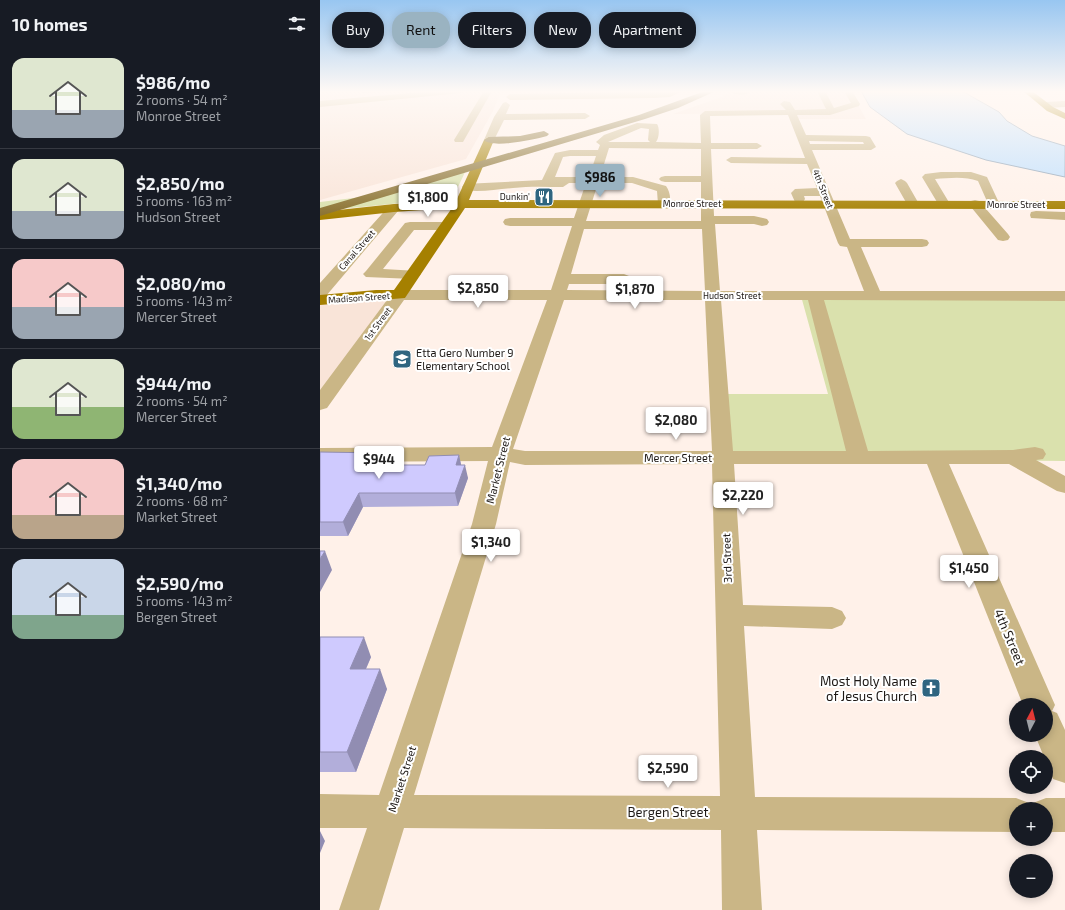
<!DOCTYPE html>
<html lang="en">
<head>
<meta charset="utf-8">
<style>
	:root { --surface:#171b24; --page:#20242c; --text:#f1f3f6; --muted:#9ea1a6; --line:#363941; --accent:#9ab3c1 }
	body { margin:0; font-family:"Exo 2",sans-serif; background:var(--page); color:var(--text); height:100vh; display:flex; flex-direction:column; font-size:15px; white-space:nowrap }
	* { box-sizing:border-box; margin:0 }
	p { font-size:13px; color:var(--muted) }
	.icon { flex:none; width:22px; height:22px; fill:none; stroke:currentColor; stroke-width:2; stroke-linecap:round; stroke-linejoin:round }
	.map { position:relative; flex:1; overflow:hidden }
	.panel { display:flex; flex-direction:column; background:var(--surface); width:320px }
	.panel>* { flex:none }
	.banner { position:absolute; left:12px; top:12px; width:380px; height:36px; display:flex; gap:8px }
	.needle { width:26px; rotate:7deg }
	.controls { position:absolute; left:689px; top:698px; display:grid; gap:8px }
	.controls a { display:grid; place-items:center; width:44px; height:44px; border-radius:50%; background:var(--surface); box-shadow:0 2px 10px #0003; font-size:20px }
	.price { position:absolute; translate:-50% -34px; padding:0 9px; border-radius:4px; background:#fff; color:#222; font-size:13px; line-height:26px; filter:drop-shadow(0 1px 2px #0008) }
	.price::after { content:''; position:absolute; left:50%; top:24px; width:12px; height:9px; margin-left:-6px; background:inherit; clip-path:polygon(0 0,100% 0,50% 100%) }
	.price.selected { background:var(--accent); color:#111 }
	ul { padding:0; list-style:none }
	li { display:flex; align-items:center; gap:12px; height:100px; padding:0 12px }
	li+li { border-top:1px solid var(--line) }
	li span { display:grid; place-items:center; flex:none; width:112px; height:80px; border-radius:12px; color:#555 }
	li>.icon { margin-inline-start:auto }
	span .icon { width:48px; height:48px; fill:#fffc; stroke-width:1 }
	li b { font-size:17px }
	h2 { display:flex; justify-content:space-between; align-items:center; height:48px; padding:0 12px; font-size:17px }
	.tag { padding:0 14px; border-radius:16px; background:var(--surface); box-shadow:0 2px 10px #0003; font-size:14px; line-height:36px }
	.tag.selected { background:var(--accent); color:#111 }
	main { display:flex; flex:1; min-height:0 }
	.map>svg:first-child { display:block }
</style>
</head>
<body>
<main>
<section class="panel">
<h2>10 homes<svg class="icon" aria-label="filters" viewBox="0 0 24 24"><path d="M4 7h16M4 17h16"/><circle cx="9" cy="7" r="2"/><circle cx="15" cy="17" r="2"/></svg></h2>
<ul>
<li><span style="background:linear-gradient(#dfe7d0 65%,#9aa5b1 0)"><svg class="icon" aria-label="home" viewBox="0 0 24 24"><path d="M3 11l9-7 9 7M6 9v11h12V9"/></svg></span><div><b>$986/mo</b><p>2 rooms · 54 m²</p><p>Monroe Street</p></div></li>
<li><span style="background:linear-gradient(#dfe7d0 65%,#9aa5b1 0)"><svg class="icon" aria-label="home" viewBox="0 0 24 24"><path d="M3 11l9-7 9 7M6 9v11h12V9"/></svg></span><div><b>$2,850/mo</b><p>5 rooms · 163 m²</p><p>Hudson Street</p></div></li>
<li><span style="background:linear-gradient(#f6c9c9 60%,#9aa5b1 0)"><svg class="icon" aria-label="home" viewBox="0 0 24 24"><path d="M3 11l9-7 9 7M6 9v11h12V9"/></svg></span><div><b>$2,080/mo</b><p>5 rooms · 143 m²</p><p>Mercer Street</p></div></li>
<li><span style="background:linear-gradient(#dfe7d0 60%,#8fb573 0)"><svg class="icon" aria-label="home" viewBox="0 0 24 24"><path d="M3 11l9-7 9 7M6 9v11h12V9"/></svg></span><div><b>$944/mo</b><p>2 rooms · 54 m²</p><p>Mercer Street</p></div></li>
<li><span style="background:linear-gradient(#f6c9c9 70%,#b9a48a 0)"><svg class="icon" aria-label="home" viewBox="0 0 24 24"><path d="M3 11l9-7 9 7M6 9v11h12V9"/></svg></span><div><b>$1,340/mo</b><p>2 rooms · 68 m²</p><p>Market Street</p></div></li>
<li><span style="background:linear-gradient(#c9d6e8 70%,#7fa58c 0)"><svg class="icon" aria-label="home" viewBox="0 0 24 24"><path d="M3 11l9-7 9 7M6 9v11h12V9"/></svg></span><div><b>$2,590/mo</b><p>5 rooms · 143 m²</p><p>Bergen Street</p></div></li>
</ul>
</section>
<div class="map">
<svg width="745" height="910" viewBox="0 0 745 910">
	<rect width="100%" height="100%" fill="#fff1e9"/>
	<path fill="#f9e4d8" d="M0,91H181L173,111L146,159L0,200Z
		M412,91H530L546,119H475L473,113L353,114L399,98Z
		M81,294L0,411V306L4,300Z"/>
	<path fill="#dae1ad" d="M145,172C135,194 136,195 112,200L0,211V202L67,194Z
		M481,296L745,297V461L406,458L403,394H508Z"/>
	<path fill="#c0e0fe" stroke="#8fa4b8" d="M541,91H642L679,112L687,121L712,136L745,146V177L666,160L587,134L550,107Z"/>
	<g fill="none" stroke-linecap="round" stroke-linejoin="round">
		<path fill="#cab686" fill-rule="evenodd" d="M114,91H145L141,93L0,107V101Z
			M164,91H172L143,142H135L134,140Z
			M362,91L350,97L333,98L190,100L186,97L190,94Z
			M409,91H429L430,92C425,96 413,95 409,91Z
			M497,91H505L514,108L531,103L524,91H532L540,104L539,106L510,115H477L486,135L546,136L550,137L556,147L551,150H492L530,239H602L607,240L609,243L607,246L602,247H541L560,291H745V301L504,300L548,451L693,450L715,447L723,449L726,454L723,459L716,460L745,476V493L737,491L689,464H629L735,705L732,711L737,713L745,730V783L733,779L726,763V757H724L715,735H726V705H703L607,464H414L423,605L512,607L522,611L526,618L522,625L512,629L424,626L435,797L696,798L709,803L711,809L713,803L726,798H745V832H726V809H696V832L437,830L442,910H402L401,830L84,828L59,910H19L47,828H0V794L59,795L152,524L168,461L0,462V448L172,447L227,300H84L7,408L0,410V390L73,292L79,290H231L252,226H190L185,225L183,222L185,219L190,218H254L266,183H249L243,187C227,187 210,186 193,188C177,189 160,193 144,190L142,187L144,184L222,180L235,153L250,150H278L280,145L276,142L284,135L317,123L337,124C340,128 339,139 336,142L381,143L380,115L385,111L466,110L460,104L464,101L470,102L475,110L506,109ZM468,115L485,158L411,157L406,160L411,163L487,164L497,188L475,189L471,193L475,202H483L485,199L484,196H500L518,243L520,246L527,247L544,291H400L395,224H434L442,226L447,225L449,222L447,219L434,216H394L391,149H437L442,146L437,143H391L390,116ZM321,128L329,129L328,140L330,142H288ZM489,141L543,142L544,144H490ZM289,148L381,149V176H345L341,177L339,179L341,181L345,182H381V221H266L278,183H312L337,191L338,204L340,207H348C352,202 350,191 346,186L313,177H280ZM250,156H276L269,177H235L243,157ZM264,229H382L385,291L247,290L249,284H304L309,282L312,279L309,276L304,274H251ZM244,300H385L392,451H205L193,449ZM401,300H488L526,451H413ZM190,462L205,465L392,464L400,796L94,795L176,524Z
			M745,101V107L725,108L721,105L725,102Z
			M186,102L190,105L186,114L265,113L270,116L265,119L184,120L173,142H165L164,140L174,117L183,103Z
			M621,172H651L667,177L680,205L678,208H670L658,181C645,176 629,178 615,179L630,204L628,207H620L602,177L605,174Z
			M581,179L585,181L587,183L599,204L597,207H589L587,204L575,183L577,181Z
			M655,200L659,201L688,234L690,237L688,240L683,241L678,240L651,207L649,204L651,201Z
			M74,204L78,205L80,208L78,211L6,296L0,298V283L70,205Z
			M716,211L745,212V220L711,218L710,215L711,212Z
			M90,222H125L130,223L132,226L130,229L125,230H94L63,269L98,271L101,274L98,277L93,279L46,277L43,274L46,271L85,223Z"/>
		<path fill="#a58000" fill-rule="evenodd" d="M703,91H712L733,107L745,113V119L727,111Z
			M169,137L174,140L149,200L745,201V209L145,208L85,298L0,305V295L56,290H74L132,208L74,212L0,220V212L74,204L136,201L164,140Z"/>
		<path fill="#89702e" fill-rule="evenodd" d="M385,91H396L358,108L325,119L0,216V208L319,115Z
			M224,131L229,134L227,136C216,139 172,149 164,140L169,137L200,136Z"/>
	</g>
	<path fill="#b2aeda" d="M0,452L64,465H105L139,455L141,465L148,478L138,506L43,507L28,536H0Z
		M0,637L51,657L46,669L67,689L36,772H0Z"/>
	<path fill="#918db2" d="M43,91H65L43,93Z
		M60,453L64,466L54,464Z
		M139,455L142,469L136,465Z
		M145,465L148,478L138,506L135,493Z
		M39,493L43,507L28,536L23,522Z
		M5,551L12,570L0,592V559Z
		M44,637L51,657L37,689L30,669Z
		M60,669L67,689L36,772L27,752Z
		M0,831L5,841L0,853Z"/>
	<path fill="#cfcafe" stroke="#918db2" d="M0,452L60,453L54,464L84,465H105L109,456L139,455L136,465H145L135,493H39L23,522H0Z
		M0,551H5L0,559Z
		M0,637H44L30,669H60L27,752H0Z"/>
	<linearGradient id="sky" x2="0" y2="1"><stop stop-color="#98c6f1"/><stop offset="0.42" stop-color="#fff9f5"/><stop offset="1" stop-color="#fff9f5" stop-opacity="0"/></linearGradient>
	<rect width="745" height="218" fill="url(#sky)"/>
	<defs>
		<g id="restaurant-square" transform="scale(1)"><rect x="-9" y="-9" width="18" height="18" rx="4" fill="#2f6580" stroke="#fff"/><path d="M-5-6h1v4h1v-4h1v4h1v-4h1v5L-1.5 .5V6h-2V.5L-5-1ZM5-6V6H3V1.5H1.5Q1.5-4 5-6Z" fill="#fff"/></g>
		<g id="school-square" transform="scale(1)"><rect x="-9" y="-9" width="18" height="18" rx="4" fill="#2f6580" stroke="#fff"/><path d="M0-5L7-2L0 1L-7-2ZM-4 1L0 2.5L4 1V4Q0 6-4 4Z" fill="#fff"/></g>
		<g id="church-square" transform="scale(1)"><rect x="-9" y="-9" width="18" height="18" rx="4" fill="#2f6580" stroke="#fff"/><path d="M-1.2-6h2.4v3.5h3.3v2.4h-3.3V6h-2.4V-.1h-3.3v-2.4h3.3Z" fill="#fff"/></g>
	</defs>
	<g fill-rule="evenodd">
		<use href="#restaurant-square" x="224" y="197"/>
		<use href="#school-square" x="82" y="359"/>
		<use href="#church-square" x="611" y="688"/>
	</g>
	<g text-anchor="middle" stroke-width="4" stroke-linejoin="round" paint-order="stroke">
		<g font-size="9" fill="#1d1815" stroke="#fff">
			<text transform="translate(503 189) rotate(68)" y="3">4th Street</text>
			<text x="372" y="207">Monroe Street</text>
			<text x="696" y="208">Monroe Street</text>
			<text transform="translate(37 250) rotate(-49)" y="3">Canal Street</text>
			<text x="412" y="299">Hudson Street</text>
			<text transform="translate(39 298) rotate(-4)" y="3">Madison Street</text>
			<text transform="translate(58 324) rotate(-54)" y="3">1st Street</text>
		</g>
		<g font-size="9" fill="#1d1815" stroke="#fff" text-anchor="end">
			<text x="210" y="200">Dunkin'</text>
		</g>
		<g font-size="11" fill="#1d1815" stroke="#fff" text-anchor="start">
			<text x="96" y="357">Etta Gero Number 9<tspan x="96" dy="13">Elementary School</tspan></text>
		</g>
		<g font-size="11" fill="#1d1815" stroke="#fff">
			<text x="358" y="462">Mercer Street</text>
			<text transform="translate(178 470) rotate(-76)" y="4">Market Street</text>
			<text transform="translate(407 558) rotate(-92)" y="4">3rd Street</text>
			<text transform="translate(82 779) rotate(-72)" y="4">Market Street</text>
		</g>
		<g font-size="13" fill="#1d1815" stroke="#fff">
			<text transform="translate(690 637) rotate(67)" y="5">4th Street</text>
			<text x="348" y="817">Bergen Street</text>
		</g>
		<g font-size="13" fill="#1d1815" stroke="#fff" text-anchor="end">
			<text x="597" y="686">Most Holy Name<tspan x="597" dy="15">of Jesus Church</tspan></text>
		</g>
	</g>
</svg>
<div class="controls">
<a><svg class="needle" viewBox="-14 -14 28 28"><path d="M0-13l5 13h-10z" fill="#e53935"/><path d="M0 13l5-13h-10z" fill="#9ea1a6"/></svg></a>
<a><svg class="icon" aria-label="locate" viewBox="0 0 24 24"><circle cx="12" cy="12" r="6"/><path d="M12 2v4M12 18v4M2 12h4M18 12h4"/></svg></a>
<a>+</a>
<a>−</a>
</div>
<b class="price selected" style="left:280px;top:198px">$986</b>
<b class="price" style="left:108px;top:218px">$1,800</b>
<b class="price" style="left:158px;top:309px">$2,850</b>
<b class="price" style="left:315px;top:310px">$1,870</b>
<b class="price" style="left:356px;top:441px">$2,080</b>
<b class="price" style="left:59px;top:480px">$944</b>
<b class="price" style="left:423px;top:516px">$2,220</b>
<b class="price" style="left:171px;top:563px">$1,340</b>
<b class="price" style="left:649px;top:589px">$1,450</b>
<b class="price" style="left:348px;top:789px">$2,590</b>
<div class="banner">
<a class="tag">Buy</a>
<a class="tag selected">Rent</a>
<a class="tag">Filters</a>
<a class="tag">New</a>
<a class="tag">Apartment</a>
</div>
</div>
</main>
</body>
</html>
